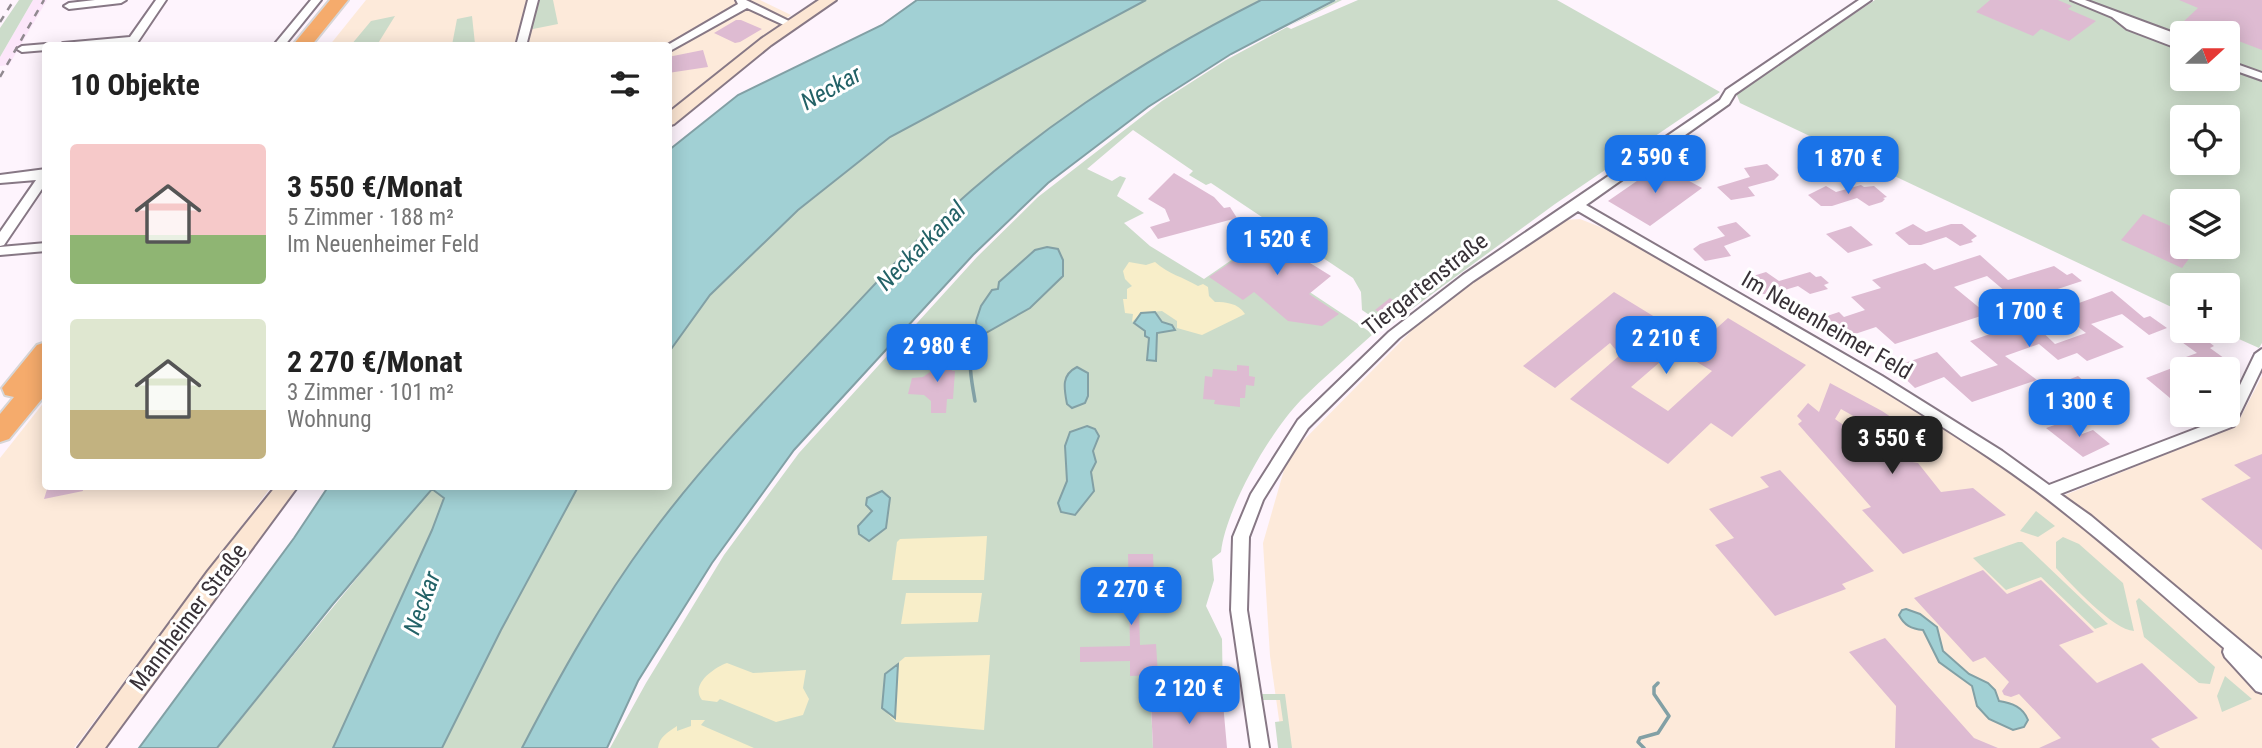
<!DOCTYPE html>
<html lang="de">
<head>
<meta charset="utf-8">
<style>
	:root { --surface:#fff; --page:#f6f6f6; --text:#222; --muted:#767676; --accent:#1a73e8 }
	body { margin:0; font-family:"Roboto Condensed",sans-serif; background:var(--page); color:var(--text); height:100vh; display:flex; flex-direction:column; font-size:26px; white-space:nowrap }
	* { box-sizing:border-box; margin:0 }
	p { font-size:23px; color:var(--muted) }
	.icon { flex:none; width:38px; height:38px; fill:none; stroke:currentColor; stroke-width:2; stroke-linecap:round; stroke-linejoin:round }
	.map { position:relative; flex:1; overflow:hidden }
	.details { position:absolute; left:42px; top:42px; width:630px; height:448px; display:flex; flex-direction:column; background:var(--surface); border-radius:7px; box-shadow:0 4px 18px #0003 }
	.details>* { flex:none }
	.needle { width:46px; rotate:69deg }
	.controls { position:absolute; left:2170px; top:21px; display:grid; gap:14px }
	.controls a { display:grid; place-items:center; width:70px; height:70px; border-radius:7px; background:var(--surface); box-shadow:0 4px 18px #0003; font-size:35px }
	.price { position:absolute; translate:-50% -60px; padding:0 16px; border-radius:14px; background:var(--accent); color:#fff; font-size:23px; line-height:46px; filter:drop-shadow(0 2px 4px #0008) }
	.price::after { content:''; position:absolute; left:50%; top:42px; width:21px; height:16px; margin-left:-10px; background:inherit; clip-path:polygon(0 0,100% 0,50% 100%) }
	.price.on { background:#222; color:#fff }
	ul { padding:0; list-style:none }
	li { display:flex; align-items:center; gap:21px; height:175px; padding:0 28px }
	li span { display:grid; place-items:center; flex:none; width:196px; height:140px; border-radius:7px; color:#555 }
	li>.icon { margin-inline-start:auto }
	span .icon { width:84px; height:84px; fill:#fffc; stroke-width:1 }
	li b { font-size:30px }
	h2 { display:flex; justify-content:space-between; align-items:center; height:84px; padding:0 28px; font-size:30px }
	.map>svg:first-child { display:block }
</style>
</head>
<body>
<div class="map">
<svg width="2262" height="748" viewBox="0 0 2262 748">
	<rect width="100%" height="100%" fill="#fef4fd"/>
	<path fill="#fce6fa" d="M33,0H47L9,65L0,66V57Z"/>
	<path fill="#fdeada" d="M366,0H760L791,15L669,112L668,46H329Z
		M1580,219L1623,236L1911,406L1991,459L2055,505L2065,495L2236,426L2262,376V748H1283L1270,656L1263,543L1288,456L1427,315L1553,226L1563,220Z
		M45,401L46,486L271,487L74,748H0V458Z"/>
	<path fill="#ccdcca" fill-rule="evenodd" d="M19,0H33L0,57V28Z
		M536,0H553L558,24L528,30Z
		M1033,0H1261C1137,63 1027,135 927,231C892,264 860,301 826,336C765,400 702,465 649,537C600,603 560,675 522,748H217L432,487L668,486L669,249Z
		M1337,0H1342L1287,27L1291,29L1358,0H1557L1720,92L1555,204L1387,327L1362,310L1361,292L1353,278L1211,183L1206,185L1189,175L1193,171L1133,130L1087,169L1112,181L1120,176L1126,178L1117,196L1144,213L1124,223L1150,246L1204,279L1246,250L1373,334C1349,356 1324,377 1301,400C1270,432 1226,508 1221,552L1212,559L1214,580L1206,606L1222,639L1223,703L1151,705L1153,748H610L646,683L724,555L799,453L977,257L1038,197L1162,101L1226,60Z
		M1875,0H2262V343L2259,348L2221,331H2228V285H2182V312L1740,103L1736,93ZM2182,33H2228V79H2182ZM2182,117H2228V163H2182ZM2182,201H2228V247H2182Z
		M395,16L377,45H351L371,21Z
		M472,16L475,44L452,45L457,19Z
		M2036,511L2055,526L2038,537L2020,531Z
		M2063,537L2079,544L2123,583L2134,631C2113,630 2071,584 2056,568V542Z
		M2018,542H2022L2108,624L2095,629L2041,577L2006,590L1973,558Z
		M2139,598L2215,667L2210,684L2199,683L2144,637L2136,601Z
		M2225,676L2252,699L2222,712L2217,696Z
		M1262,694H1285L1292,748H1278L1275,722L1283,721L1280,700H1263Z"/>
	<path fill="#f8eec9" d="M1129,262L1146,265L1155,262C1168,274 1183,277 1198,286L1203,284L1208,287L1209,296L1215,302C1226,302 1238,303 1245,314L1202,335L1177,328V321L1162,311L1141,313L1132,322L1133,314L1125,313L1123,299H1127V289L1132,286L1125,279L1123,271Z
		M987,536L984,580H892L897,542L900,539Z
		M906,593H982L978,622L901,624Z
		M990,655L984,730L896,722L882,708L885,674L905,657Z
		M727,663L753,673L806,670L803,688L809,699L803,715L776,722L720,699L717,702L702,700C690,685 713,668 727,663Z
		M691,720H705L701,725L754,748H658C659,737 668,732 677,726V731L691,726Z"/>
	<path fill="#a1d0d4" stroke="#82a0a5" stroke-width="2" d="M917,0H1146L890,137L798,210L710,295L669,352V150L738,95L882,25Z
		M1261,0H1335L1231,54L1148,107L1048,183L973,255L794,450L712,563L638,681L607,748H522C560,675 600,603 649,537C702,465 765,400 826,336C860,301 892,264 927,231C1027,135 1138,62 1261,0Z
		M1047,247L1058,249L1063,260V276L1030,308L984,334L977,329L976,321L981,306L992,290L998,289L999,282L1035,250Z
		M1155,312L1162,322L1172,325L1175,330L1157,333L1156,361L1147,360L1149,338L1145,336V331L1134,323L1141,313Z
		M1077,367L1088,373V396L1085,403L1072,408L1067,404C1064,388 1061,375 1077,367Z
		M1087,426L1095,429L1099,436L1093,451L1096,462L1091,472L1094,491L1075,515L1061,512L1058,503L1067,481L1065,446L1070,432Z
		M328,487H578L501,630L442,748H333L432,530L444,498L432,489L333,604L217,748H139L294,538Z
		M882,491L890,498L886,528L869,541L859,534L858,526L872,511L866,505L867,498Z
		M1906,609L1920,614L1937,627L1943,651L1969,674L1988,683L1995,690L1999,701C2012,703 2023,707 2028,720L2024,727L2013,730L1989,719L1977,706L1972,686L1939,662L1923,630C1911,629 1904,625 1899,615L1902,610Z
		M898,664L895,718L882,708L885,674Z"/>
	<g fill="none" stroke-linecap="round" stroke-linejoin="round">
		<path stroke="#82a0a5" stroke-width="3.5" d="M975,401C970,370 966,362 980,333
			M1644,748L1638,742L1640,738L1658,733L1669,716L1654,694V687L1658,683"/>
	</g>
	<path fill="#debbd2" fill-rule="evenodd" d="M1990,0H2058L2072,6L2068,9L2096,21L2069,41L2041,29L2033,36L1976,12Z
		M2179,0H2262V50L2228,37V33L2182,23L2198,8Z
		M736,20H741L762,29L740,42L735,43L714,33Z
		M703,50L708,67L668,73V57Z
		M1767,164L1779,175L1774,180L1748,187L1755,196L1731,200L1717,187L1750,177L1744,168Z
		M1660,165L1702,188L1650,226L1608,201Z
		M1174,173L1214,197L1224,208L1230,207L1237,218L1158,239L1150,227L1170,221L1165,209L1148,199Z
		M1861,185L1864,187L1874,186L1887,197L1883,198L1885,199L1882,202L1869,206L1857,198L1832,206H1821L1808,195L1826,186L1836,192Z
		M2143,214L2182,231V247H2198L2182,268L2121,240Z
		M1256,221L1316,259L1310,263L1331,276L1309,294L1339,314L1322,326L1288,321L1254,292L1243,300L1209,277L1255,246L1238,235Z
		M1736,222L1751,236L1724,246L1731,256L1705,261L1693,249L1700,244L1725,236L1717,227Z
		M1913,224L1926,232L1951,224H1962L1977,236L1971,240L1973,242L1960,246L1946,237L1921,245H1909L1895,233Z
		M1851,226L1873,245L1848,253L1826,234Z
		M1980,255L2008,280L2054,266L2067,275L2072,273L2082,281L2018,302L1987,276L1954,287L1987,314L1895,344L1876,327L1846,337H1833L1819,323L1826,319L1824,317L1839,312L1844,317L1865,310L1851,297L1881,288L1872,280L1925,263L1934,270Z
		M1766,272L1779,281L1810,272L1816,277L1821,276L1829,283L1824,285L1828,289L1810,294L1798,286L1771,294H1759L1747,282L1751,280L1753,276Z
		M2112,291L2144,318L2150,316L2167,328L2149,335L2122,314L2091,324L2124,347L2087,361L2077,353L2058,360L2039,344L2005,356L2037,380L1972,402L1944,377L1915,388L1893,367L1937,352L1961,377L1998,365L1970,341L2030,320L2055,344L2086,333L2057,311Z
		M1614,292L1699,344L1728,318L1806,365L1732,437L1711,423L1668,464L1570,399L1620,355L1610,343L1555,388L1523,366ZM1675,349L1712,371L1668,411L1631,387Z
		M1390,298L1401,305L1387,317L1375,310Z
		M2197,333L2214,346L2210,348L2239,369H2185L2182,367V408L2146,378L2180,365L2175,361L2197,353L2179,340Z
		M942,345H948V365H953L952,371H955L953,399H947L946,413H931V401L924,395L908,394L912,378L923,377L934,369L935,364L939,365Z
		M1237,365L1249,366V376L1255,377L1254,386L1246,385L1245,398H1240V407L1214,404L1215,400L1203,399L1205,376L1212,377L1213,369L1237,371Z
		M2078,376L2093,389L2105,384L2121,397L2095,409L2060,383Z
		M1830,383L1882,411L1931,444L1915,451L1841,409L1835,419L1890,458L1918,463L1941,492L1973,488L2006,515L1903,554L1862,510L1871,507L1798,424L1802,421L1797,416L1808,403L1819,412Z
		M2066,421L2082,434L2093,430L2110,444L2083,457L2046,428Z
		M2262,454V550L2201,499L2251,478L2234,465Z
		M1780,470L1874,571L1842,584L1846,589L1775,616L1715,545L1734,538L1709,509L1769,487L1760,477Z
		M48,486H82L83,491L44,499Z
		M1128,554H1153L1154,580H1138L1140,645L1156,644L1158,675L1130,676V661L1080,662V647L1130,646Z
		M1983,570L2007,594L2041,580L2094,632L2059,645L2097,683L2142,663L2198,718L2151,739L2160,748H2039L2061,738L2019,694L2011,697L2004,695L2002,691L2009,682L1985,657L1973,662L1914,598Z
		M1885,638L1974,738L1998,748H1895L1896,706L1849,652Z
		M1211,703H1223L1227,748H1153L1151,705Z"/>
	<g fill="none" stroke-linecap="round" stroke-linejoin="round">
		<g stroke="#877885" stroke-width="4">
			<path id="street" d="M95,0H126L121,3L69,9L64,6L69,3Z
				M156,0H166L135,46H58L63,43L130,37Z
				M311,0H321L284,46H273Z
				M528,0H538L526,46H516Z
				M736,0H746L795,24L790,27L786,26L747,8L668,52V46H666L738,4Z
				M1859,0H1871L1735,94L1729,104L1586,205L1882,376L2002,451L2049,485L2224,418L2228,415V410L2255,354L2262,349V368L2234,426L2060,494L2091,516L2262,659V693L2256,691L2225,657L2223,652L2224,648C2148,583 2074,514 1990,458C1857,369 1716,292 1578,211L1473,281L1399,338L1308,428L1263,500L1249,537L1247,610L1269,748H1251L1231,610L1233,537L1251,494L1298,420L1389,332L1463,275L1720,100L1726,90Z
				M2071,0H2085L2182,36V50L2127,29L2112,17Z
				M46,44L50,46H46V50L22,52L17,49L22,46Z
				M2228,61L2262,73V80L2228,68Z
				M46,169V183L4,245L0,246V232L36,180L0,183V175Z
				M46,243V251L0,255V247Z"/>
		</g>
		<g stroke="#877885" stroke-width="4">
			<path id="secondary" d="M819,0H836L771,45L674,124L668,126V113L761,39Z
				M276,486H298L105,748H78L208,571Z"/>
		</g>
		<g stroke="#d7d6d7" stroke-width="4">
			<path id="highway" d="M330,0H348L311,46H292Z
				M46,342V394L9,439L0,442V414L14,397L5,395L2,388L37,345Z"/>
		</g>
		<use href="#street" fill="#fff" fill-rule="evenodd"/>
		<use href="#secondary" fill="#fce6d3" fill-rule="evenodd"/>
		<use href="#highway" fill="#f5ab6c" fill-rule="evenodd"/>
		<path stroke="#918990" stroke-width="2.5" stroke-dasharray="7 7" stroke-linecap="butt" d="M0,22L14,0
			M0,77L44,0"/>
	</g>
	<g text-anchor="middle" stroke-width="6" stroke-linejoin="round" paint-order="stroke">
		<g font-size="23" fill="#383137" stroke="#fff">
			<text transform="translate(1425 284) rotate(-38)" y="8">Tiergartenstraße</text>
			<text transform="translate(1827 325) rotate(30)" y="8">Im Neuenheimer Feld</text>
			<text transform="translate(188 617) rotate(-53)" y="8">Mannheimer Straße</text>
		</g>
		<g font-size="24" font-style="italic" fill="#236267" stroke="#fff">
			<text transform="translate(831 88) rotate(-29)" y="8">Neckar</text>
			<text transform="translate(921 246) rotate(-45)" y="8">Neckarkanal</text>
			<text transform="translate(422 603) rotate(-70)" y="8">Neckar</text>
		</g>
	</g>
</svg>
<div class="controls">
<a><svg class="needle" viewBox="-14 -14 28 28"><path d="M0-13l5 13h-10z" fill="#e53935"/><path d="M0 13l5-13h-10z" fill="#767676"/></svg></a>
<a><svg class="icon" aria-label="locate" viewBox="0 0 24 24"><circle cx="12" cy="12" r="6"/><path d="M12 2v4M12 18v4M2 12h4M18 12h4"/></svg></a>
<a><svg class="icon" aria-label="layers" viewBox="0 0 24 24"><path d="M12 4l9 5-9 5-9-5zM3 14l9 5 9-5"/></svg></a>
<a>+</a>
<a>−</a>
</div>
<b class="price" style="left:1655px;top:195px">2 590 €</b>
<b class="price" style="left:1848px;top:196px">1 870 €</b>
<b class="price" style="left:1277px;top:277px">1 520 €</b>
<b class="price" style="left:2029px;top:349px">1 700 €</b>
<b class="price" style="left:1666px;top:376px">2 210 €</b>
<b class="price" style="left:937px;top:384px">2 980 €</b>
<b class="price" style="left:2079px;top:439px">1 300 €</b>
<b class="price on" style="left:1892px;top:476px">3 550 €</b>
<b class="price" style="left:1131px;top:627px">2 270 €</b>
<b class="price" style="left:1189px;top:726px">2 120 €</b>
<section class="details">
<h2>10 Objekte<svg class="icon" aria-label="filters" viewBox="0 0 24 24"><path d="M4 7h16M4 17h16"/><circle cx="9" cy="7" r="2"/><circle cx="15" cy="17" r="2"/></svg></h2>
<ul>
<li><span style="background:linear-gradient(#f6c9c9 65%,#8fb573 0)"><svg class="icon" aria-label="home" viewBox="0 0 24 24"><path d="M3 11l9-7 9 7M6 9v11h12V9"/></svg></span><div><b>3 550 €/Monat</b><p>5 Zimmer · 188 m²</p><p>Im Neuenheimer Feld</p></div></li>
<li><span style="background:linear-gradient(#dfe7d0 65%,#c2b280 0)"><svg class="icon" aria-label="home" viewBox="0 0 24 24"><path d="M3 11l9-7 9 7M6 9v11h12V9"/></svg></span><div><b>2 270 €/Monat</b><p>3 Zimmer · 101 m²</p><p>Wohnung</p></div></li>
</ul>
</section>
</div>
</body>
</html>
